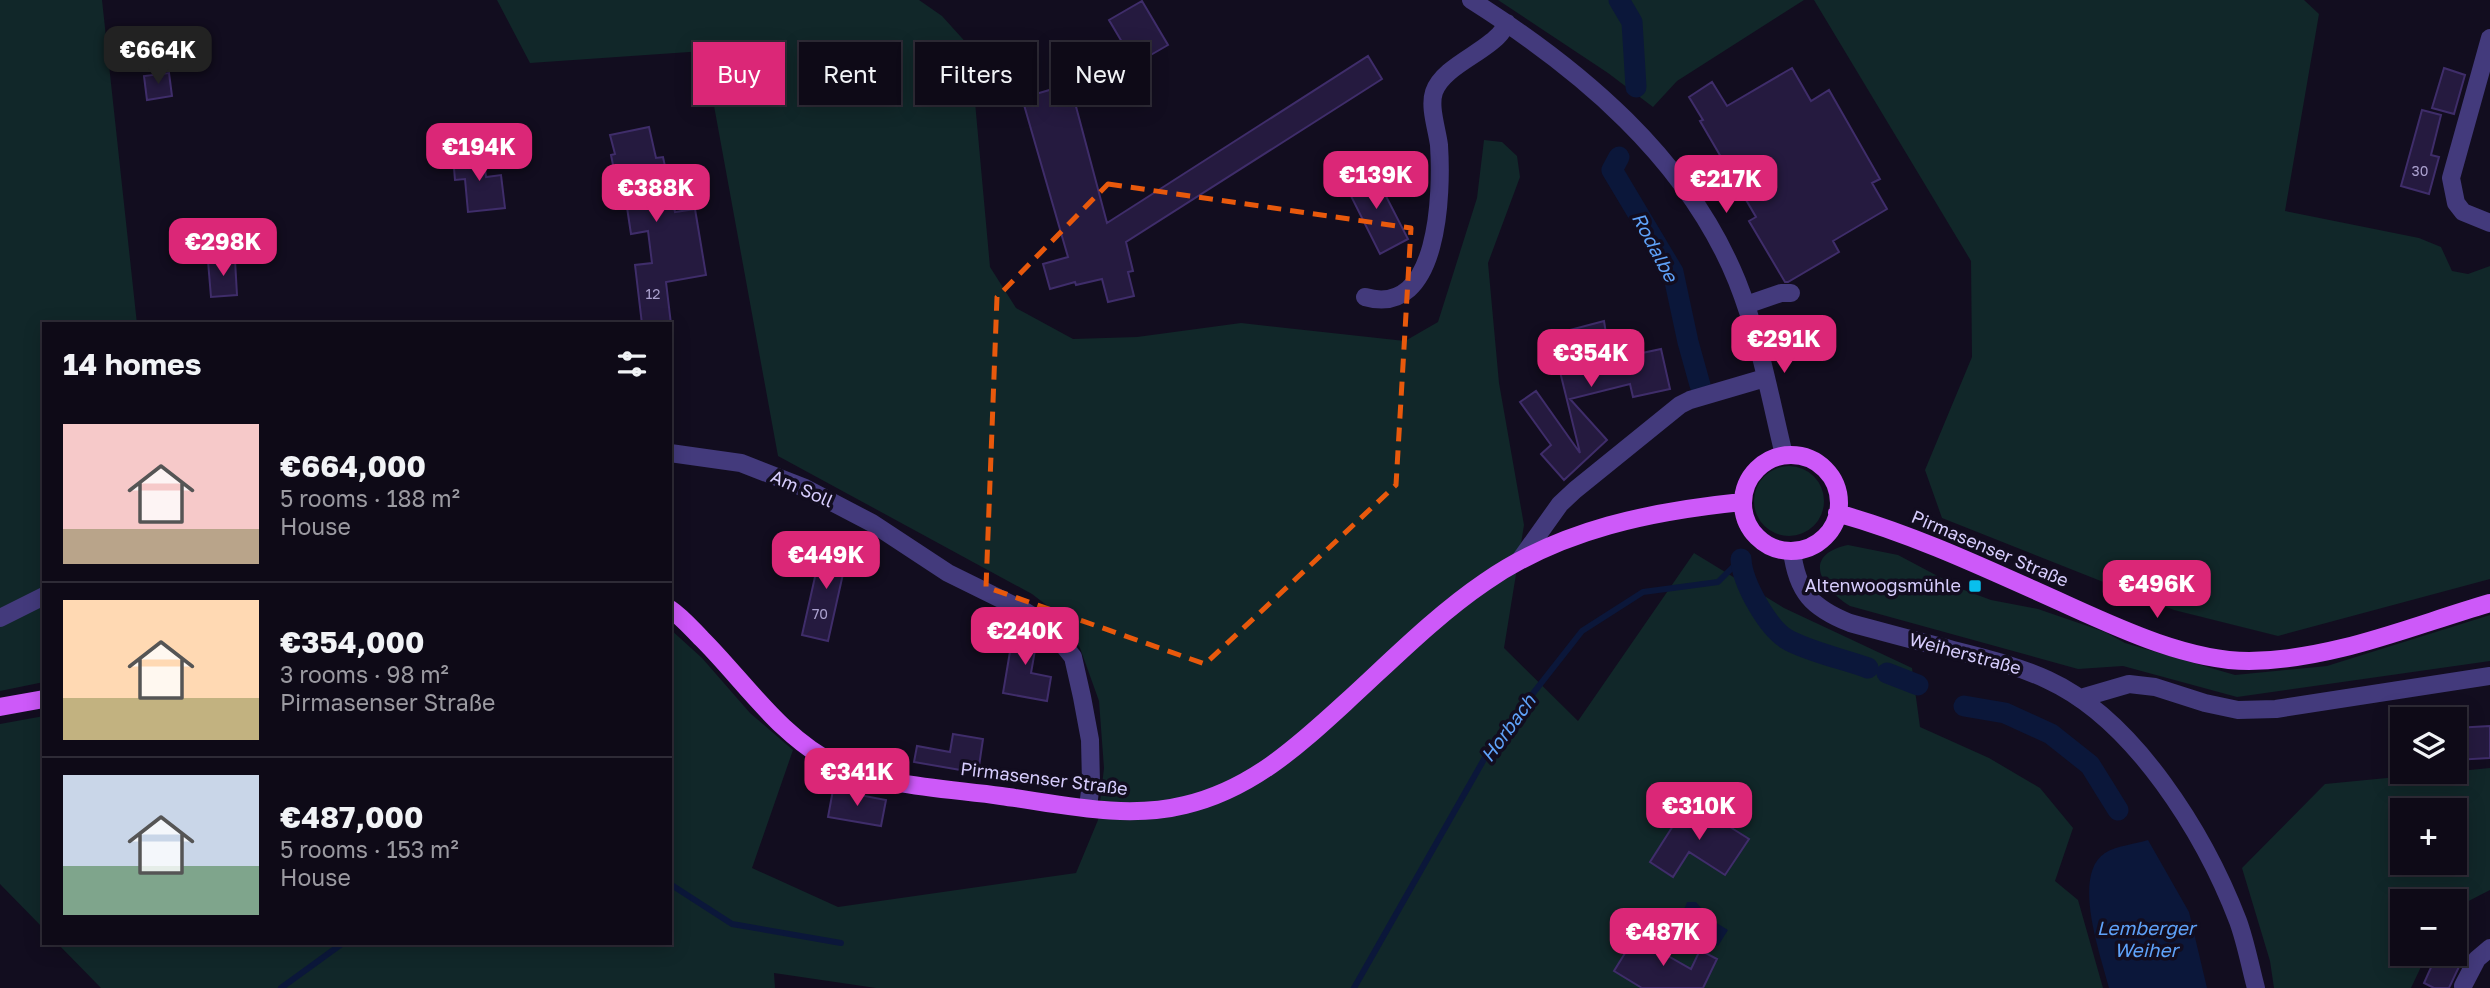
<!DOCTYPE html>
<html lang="en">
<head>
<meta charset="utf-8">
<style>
	:root { --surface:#0e0a17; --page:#1c1824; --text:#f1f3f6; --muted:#9b9aa1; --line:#2e2b36; --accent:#db2777 }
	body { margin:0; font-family:"Golos Text",sans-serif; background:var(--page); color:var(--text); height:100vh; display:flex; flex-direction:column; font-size:26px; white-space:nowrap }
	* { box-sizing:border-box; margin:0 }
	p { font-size:23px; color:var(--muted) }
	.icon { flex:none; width:38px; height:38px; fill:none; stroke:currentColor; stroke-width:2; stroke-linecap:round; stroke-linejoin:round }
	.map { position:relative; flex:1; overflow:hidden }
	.details { position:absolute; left:42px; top:322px; width:630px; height:623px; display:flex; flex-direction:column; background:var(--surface); border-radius:0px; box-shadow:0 4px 18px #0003,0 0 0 2px var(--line) }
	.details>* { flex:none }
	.guide { position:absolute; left:693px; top:42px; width:665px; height:63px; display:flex; gap:14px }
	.fabs { position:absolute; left:2390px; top:707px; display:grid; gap:14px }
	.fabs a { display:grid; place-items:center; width:77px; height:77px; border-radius:0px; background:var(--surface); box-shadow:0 4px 18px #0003,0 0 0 2px var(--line); font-size:35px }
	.price { position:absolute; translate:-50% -60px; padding:0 16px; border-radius:14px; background:var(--accent); color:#fff; font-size:23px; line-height:46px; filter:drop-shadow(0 2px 4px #0008) }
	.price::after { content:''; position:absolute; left:50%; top:42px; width:21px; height:16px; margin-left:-10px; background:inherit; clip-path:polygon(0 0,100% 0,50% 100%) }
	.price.active { background:#222; color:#fff }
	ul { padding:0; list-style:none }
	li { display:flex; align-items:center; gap:21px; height:175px; padding:0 21px }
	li+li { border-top:2px solid var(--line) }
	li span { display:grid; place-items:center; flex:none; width:196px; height:140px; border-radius:0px; color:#555 }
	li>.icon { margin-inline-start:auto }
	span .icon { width:84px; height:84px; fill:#fffc; stroke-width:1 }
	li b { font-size:30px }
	h2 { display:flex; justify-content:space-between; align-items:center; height:84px; padding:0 21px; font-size:30px }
	.tag { padding:0 24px; border-radius:0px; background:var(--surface); box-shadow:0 4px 18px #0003,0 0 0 2px var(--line); font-size:24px; line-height:63px }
	.tag.active { background:var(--accent); color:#fff }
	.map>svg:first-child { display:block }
</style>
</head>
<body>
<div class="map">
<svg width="2490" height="988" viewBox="0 0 2490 988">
	<rect width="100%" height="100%" fill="#120d1f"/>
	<path fill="#112729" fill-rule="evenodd" d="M0,0H102L137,324H44V682L0,691Z
		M497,0H919L942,16L970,47L990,267L1016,308L1073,339L1137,337L1241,323L1405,341L1438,322L1477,198L1484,140L1502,142L1517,156L1520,177L1488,263L1499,383L1524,525L1504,648L1578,721L1694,553L1784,608L1912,668L1920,727L1989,758L2040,788L2073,828L2055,881L2078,900L2103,988H876L774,973L775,988H101L57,943H670V629L702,658L750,713L793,750L752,868L838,907L1076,873L1098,820L1104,768L1099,701L1080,648L1062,617L1032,594L778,456L704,51L530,63Z
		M1498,0H1804L1677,81L1653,107L1608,73Z
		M1814,0H2304L2319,14L2285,211L2419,238L2441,247L2452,271L2468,274L2490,266V579L2278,636L2174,610L1942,518L1925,470L1972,357L1971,261Z
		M1754 501a35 35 0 1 1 70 0a35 35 0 1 1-70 0Z
		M1848,545L1898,555L1964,590L1991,600L2038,609L2105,632L2125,643L2235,675L2327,666L2490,615V661L2237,697L2123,666L2078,669L1850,606C1821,588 1801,555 1848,545Z
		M44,716V929L0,884V724Z
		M2490,768V890L2455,908V901H2403V954H2427L2411,988H2274L2270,961L2242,868L2325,784ZM2403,810H2455V863H2403Z"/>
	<path fill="#0b173a" d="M2148,840L2189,912L2207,988H2109C2101,956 2071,875 2105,853C2116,846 2135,844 2148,840Z
		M1687,902H1696L1710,919L1728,930L1718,946L1692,927L1676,935L1673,931L1686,922L1684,910Z"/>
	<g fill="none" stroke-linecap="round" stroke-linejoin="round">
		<path stroke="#0b173a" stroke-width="6" d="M670,884L732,924L841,943
			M281,988L343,943
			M1354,988L1491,747L1582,631L1643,592L1718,582L1741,559"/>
		<path stroke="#0b173a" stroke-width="21" d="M1619,0L1632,22L1636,87
			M1619,157L1612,170L1673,272L1688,342L1700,385
			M1741,559C1742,582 1768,630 1790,641C1814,653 1843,659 1868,668
			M1887,673L1918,685
			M1964,706L2005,713L2051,734L2090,765L2118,810"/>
	</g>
	<path fill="#251a3f" stroke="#3f2d6a" stroke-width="2" d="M1142,1L1168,45L1135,64L1109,20Z
		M1368,56L1382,79L1126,242L1133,271L1128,272L1134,296L1108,302L1102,279L1076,285L1075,282L1050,289L1043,264L1068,257L1022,98L1070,84L1107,223Z
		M1792,68L1811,101L1829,90L1880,179L1872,183L1887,209L1833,241L1839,252L1788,282H1785L1749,221L1756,217L1700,121L1703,120L1689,97L1712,82L1727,106Z
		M2444,68L2465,75L2454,114L2432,108Z
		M169,73L172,96L147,100L144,76Z
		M2422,110L2441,115L2431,155L2439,157L2429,194L2401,186Z
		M649,127L656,158L663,157L675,212L695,209L706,275L666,282L671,324H642L635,265L652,263L648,231L631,234L622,174L615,175L611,155L615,154L610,135Z
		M483,152L486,177L501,175L505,208L468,212L465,179L455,180L453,156Z
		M1371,167L1408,239L1380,254L1344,182Z
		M235,260L237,295L211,297L208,261Z
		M1604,321L1609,352L1640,345L1642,353L1661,349L1670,389L1633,397L1630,384L1570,399L1607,440L1564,480L1541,454L1551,445L1520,402L1536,391L1580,453L1551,335Z
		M823,541L849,547L828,641L802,635Z
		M1015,622L1022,623L1038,633L1031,673L1051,677L1047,701L1003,693Z
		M2490,726V758L2455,760V728Z
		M953,734L983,739L978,773L914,762L917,746L950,752Z
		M833,790L886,800L881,826L828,817Z
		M1689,801L1749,839L1725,875L1689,852L1673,877L1650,862Z
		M1635,937L1691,969L1700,950L1717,959L1703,988H1642L1614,971Z
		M2437,954H2465L2449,988H2434L2424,983Z"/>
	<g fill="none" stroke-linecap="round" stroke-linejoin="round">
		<path stroke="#433a7c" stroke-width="18" d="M1471,0C1580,69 1687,158 1737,281C1759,336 1770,397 1784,455
			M2490,38L2451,178L2456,203L2463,212L2490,223
			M1365,297C1440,319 1442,191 1439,145C1437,129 1429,107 1434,92C1442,68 1481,54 1498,36C1502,33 1504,27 1507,23
			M1746,305L1781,293H1791
			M670,453L741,463L805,488L872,523L948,573L1021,609L1047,625L1073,657L1082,697L1090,740L1091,783L1088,807
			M1792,551C1797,592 1812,608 1850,623C1880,631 1911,640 1942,647C1978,657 2014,664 2048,680C2135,720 2205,835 2238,921C2246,943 2250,966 2256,988
			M1520,560L1560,504L1575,490L1680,405L1690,400L1765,378
			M0,618L44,596
			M2081,698L2129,684L2155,687L2205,703L2238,710L2276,709L2490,676
			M2463,986L2477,959L2490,948"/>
		<path stroke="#cd59f9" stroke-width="18" d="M1743 503a48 48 0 1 1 96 0a48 48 0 1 1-96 0Z
			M1837,513C1916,535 1989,570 2063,603C2118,628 2188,661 2249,661C2333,660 2411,626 2490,603
			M670,609C682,617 692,629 702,639C745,682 781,738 837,765C880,786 952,789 1001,796C1060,804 1125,820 1185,805C1250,790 1297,747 1345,703C1390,662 1435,616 1485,582C1561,529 1653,511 1742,502
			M0,707L44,699"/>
	</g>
	<path fill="none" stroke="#e8590c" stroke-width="5" stroke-dasharray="14 9" stroke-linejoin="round" d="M1108,184L1411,228L1396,485L1205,664L986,587L997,297Z"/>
	<rect fill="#09bfed" stroke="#120d1f" stroke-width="2.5" x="1968" y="579" width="14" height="14" rx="3.5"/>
	<g text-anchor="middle" stroke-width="7" stroke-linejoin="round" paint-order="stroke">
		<g font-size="14" fill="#aaa0ce">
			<text x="2420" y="176">30</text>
			<text x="653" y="299">12</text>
			<text x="820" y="619">70</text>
		</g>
		<g font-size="18" fill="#d7cdfd" stroke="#120d1f">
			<text transform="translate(802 489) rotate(24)" y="6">Am Soll</text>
			<text transform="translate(1990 549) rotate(23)" y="6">Pirmasenser Straße</text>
			<text transform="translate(1965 654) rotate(15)" y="6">Weiherstraße</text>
			<text transform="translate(1044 779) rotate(7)" y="6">Pirmasenser Straße</text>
		</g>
		<g font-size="18" fill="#d7cdfd" stroke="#120d1f" text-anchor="end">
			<text x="1961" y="592">Altenwoogsmühle</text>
		</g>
		<g font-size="19" font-style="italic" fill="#5fa2f9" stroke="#120d1f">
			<text transform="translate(1655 247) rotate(62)" y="7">Rodalbe</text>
			<text transform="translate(1508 728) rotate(-54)" y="7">Horbach</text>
			<text x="2146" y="935">Lemberger<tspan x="2146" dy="22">Weiher</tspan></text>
		</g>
	</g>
</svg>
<div class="fabs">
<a><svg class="icon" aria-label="layers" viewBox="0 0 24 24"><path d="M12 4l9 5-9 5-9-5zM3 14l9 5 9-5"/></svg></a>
<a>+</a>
<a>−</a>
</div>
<b class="price active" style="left:158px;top:86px">€664K</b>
<b class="price" style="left:479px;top:183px">€194K</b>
<b class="price" style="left:1376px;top:211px">€139K</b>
<b class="price" style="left:1726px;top:215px">€217K</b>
<b class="price" style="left:656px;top:224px">€388K</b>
<b class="price" style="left:223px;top:278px">€298K</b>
<b class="price" style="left:1784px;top:375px">€291K</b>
<b class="price" style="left:1591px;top:389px">€354K</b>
<b class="price" style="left:826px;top:591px">€449K</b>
<b class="price" style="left:2157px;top:620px">€496K</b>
<b class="price" style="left:1025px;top:667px">€240K</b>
<b class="price" style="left:857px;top:808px">€341K</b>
<b class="price" style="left:1699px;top:842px">€310K</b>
<b class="price" style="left:1663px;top:968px">€487K</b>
<div class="guide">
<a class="tag active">Buy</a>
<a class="tag">Rent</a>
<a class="tag">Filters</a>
<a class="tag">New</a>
</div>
<section class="details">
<h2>14 homes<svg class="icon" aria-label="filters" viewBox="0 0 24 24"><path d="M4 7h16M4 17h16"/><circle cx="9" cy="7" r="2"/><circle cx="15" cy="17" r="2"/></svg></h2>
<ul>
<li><span style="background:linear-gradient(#f6c9c9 75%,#b9a48a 0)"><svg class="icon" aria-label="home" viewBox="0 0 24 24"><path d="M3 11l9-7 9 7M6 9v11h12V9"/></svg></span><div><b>€664,000</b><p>5 rooms · 188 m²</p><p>House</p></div></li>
<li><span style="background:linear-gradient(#ffd9b3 70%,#c2b280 0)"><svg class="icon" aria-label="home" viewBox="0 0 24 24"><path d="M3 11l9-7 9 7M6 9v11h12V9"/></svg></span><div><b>€354,000</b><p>3 rooms · 98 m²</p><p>Pirmasenser Straße</p></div></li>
<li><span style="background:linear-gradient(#c9d6e8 65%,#7fa58c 0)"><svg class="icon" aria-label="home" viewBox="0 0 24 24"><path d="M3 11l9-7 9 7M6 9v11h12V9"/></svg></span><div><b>€487,000</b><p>5 rooms · 153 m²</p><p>House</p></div></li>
</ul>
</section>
</div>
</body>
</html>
